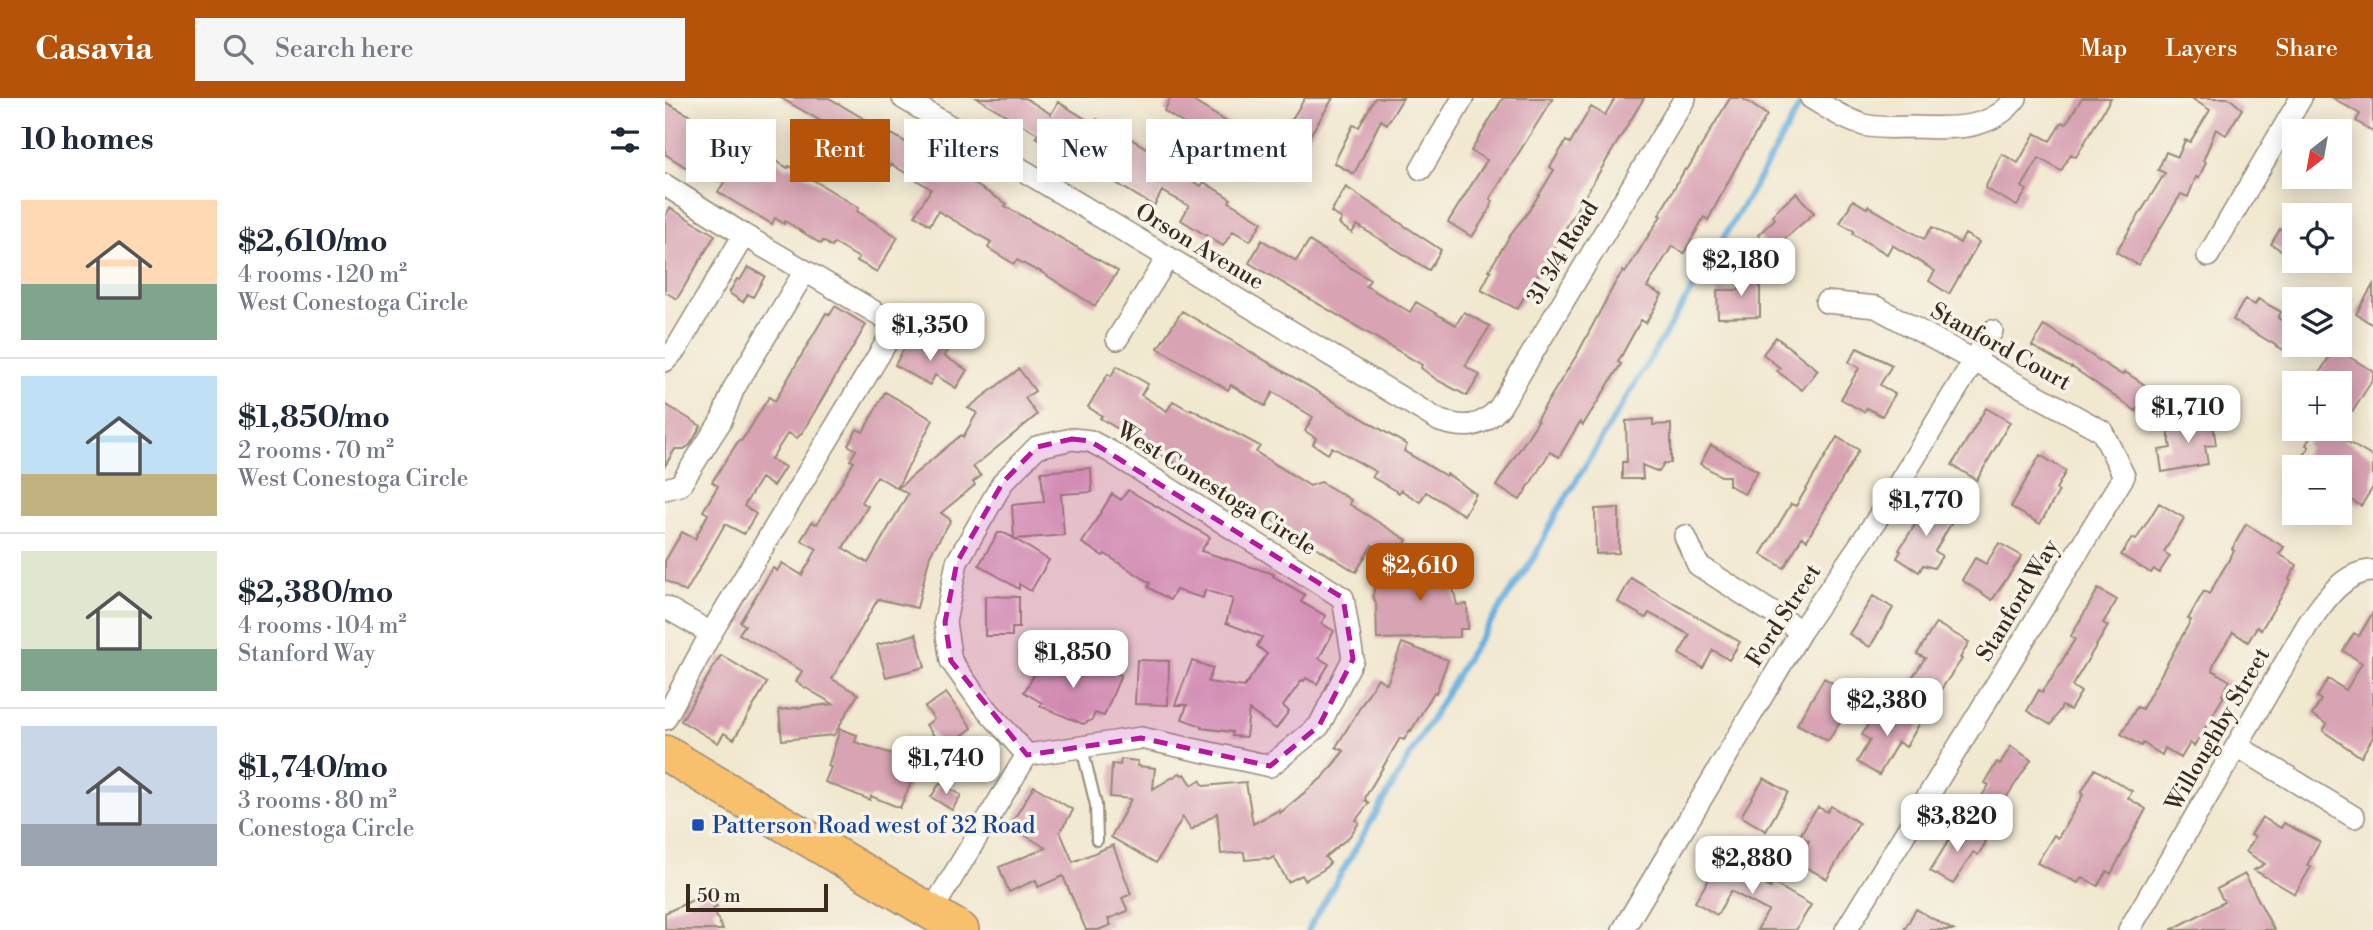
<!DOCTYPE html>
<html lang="en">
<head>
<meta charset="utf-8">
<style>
	:root { --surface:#fff; --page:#f6f6f7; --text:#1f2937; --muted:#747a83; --line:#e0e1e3; --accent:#b45309 }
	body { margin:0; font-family:"Libre Bodoni",serif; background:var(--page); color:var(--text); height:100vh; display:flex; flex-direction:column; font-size:26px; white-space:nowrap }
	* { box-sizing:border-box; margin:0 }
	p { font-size:23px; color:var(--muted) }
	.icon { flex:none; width:38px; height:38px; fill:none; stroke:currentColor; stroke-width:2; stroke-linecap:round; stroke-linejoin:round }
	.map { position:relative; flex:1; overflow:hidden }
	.drawer { display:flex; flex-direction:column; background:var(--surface); width:665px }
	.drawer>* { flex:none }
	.hud { position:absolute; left:21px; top:21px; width:665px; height:63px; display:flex; gap:14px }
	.needle { width:46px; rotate:211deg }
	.tools { position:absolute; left:1617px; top:21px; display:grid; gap:14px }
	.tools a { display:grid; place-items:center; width:70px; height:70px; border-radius:0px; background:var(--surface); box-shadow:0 4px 18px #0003; font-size:35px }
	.scale { position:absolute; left:21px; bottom:18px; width:142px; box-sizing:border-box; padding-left:7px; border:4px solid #3b2a1e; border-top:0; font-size:19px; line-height:24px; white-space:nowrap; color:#3b2a1e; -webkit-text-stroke:5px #f7f3e8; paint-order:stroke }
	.price { position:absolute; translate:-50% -60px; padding:0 16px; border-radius:14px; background:#fff; color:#222; font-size:23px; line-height:46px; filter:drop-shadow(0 2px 4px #0008) }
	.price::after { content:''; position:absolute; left:50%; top:42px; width:21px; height:16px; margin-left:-10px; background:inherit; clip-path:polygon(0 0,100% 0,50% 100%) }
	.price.selected { background:var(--accent); color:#fff }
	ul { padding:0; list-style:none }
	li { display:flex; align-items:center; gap:21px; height:175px; padding:0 21px }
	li+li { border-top:2px solid var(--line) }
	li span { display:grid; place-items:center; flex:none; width:196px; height:140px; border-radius:0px; color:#555 }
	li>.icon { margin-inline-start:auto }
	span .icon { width:84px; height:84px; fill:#fffc; stroke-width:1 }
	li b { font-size:30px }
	h2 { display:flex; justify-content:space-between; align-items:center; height:84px; padding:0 21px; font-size:30px }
	.pill { padding:0 24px; border-radius:0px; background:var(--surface); box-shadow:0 4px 18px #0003; font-size:24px; line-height:63px }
	.pill.selected { background:var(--accent); color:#fff }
	header { display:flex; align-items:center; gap:42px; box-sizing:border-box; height:98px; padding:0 35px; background:var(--accent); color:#fff }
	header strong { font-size:33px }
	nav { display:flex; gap:38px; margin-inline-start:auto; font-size:24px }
	.search { width:490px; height:63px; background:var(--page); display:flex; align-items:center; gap:18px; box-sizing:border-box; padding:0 24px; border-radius:0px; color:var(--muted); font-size:26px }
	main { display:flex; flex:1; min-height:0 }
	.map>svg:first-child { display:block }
</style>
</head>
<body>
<header>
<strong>Casavia</strong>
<div class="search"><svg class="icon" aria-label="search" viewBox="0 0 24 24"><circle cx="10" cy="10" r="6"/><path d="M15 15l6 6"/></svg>Search here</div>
<nav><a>Map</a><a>Layers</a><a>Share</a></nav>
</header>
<main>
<section class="drawer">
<h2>10 homes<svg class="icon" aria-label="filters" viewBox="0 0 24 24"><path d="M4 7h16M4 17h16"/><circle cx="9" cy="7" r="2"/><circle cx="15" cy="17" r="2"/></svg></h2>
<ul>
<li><span style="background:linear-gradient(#ffd9b3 60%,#7fa58c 0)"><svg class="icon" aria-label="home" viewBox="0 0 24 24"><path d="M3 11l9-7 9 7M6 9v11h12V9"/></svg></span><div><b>$2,610/mo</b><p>4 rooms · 120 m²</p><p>West Conestoga Circle</p></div></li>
<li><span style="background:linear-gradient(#bfe0f5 70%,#c2b280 0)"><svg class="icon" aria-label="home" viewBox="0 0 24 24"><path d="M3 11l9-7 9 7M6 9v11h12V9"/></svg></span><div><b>$1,850/mo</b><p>2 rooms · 70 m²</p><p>West Conestoga Circle</p></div></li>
<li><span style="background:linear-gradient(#dfe7d0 70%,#7fa58c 0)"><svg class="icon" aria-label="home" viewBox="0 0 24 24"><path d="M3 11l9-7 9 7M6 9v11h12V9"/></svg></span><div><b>$2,380/mo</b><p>4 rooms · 104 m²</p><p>Stanford Way</p></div></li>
<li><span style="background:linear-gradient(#c9d6e8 70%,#9aa5b1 0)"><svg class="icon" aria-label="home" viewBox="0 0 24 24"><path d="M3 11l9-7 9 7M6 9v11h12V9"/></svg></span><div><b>$1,740/mo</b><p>3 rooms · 80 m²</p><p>Conestoga Circle</p></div></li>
</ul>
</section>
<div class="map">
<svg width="1708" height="832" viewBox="0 0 1708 832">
	<rect width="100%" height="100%" fill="#f7f3e8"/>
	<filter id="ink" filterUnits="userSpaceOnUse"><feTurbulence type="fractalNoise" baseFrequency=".0143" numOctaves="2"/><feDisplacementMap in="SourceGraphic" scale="14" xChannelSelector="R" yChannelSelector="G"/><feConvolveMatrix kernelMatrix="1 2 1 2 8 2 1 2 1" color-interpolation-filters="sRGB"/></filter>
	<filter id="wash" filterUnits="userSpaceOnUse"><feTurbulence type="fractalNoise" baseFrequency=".00686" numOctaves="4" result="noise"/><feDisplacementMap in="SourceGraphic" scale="28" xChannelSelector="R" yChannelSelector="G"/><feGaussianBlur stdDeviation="1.57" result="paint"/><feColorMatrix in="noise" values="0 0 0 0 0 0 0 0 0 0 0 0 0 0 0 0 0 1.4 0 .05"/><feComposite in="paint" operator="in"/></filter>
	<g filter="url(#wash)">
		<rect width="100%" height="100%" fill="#f1e8d0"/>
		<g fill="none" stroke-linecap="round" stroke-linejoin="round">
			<path stroke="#67aede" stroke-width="6" d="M643,832L805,555L870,458L891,416L1092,84L1139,0"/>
		</g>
		<g id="blocks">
			<path fill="#d8a3b3" d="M116,0H164L201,22L193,36L218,50L227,36L342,106L340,108L453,173L430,208L373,172L372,173L352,162L349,166L323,150L326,144L273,113L265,127L250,117L266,91L226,66L219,78L152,41L161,26Z
				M312,0H360L386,16L393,4L429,26L432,21L493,57L492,63L536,88L539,84L566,101L564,104L597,124L585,143L568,133L558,148L516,122L524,108L497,93L489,108L420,66L384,47L371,39L373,36Z
				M506,0H523L585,38L611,51L597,75L586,69L583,75L568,66L572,60L499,13Z
				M640,0H668L639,47L619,34Z
				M710,0H738L722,26L716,22L689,76L669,65L688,27L694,29Z
				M838,0H888L825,101L828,103L823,114L807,139L783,124L822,62L806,53Z
				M950,0H979L852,211L816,192L826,173L824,172L848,133L864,113L889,72L885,69L901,43L905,45L926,9L940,17Z
				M1065,0H1077L1102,17L1077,58L1043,122L1039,119L1019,155L1007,148L982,189L997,197L981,225L976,222L953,264L956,266L918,327L915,324L894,359L885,354L855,402L831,388L873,323L871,322L913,255L950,185L958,173L960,175L996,118L994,117L1020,71L1022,72Z
				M1417,0H1446L1411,59L1406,56L1396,73L1374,60L1357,89L1362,92L1352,108L1320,90L1337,56L1353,65L1370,35L1385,43L1397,24L1401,26Z
				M1526,0H1564L1577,11L1561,37L1551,31L1538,63L1541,64L1534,80L1531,79L1523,99L1516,96L1473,167L1451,154L1500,75L1493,72L1501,54L1513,59L1520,42L1525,44L1545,12Z
				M1668,0H1708V34L1691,23L1695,16Z
				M0,4L55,34L50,42L74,58L82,46L123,70L124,68L150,83L194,110L192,113L233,139L212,174L192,163L194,160L169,145L167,149L158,143L156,146L120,123L119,126L110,120L107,126L71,105L53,94L60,83L27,60L22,70L0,56Z
				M681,89L776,152L764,172L692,127L687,135L674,126L677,121L666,114Z
				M1131,95L1149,115L1107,152L1093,137L1110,121L1107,117Z
				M1188,102L1202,110L1203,108L1259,141L1267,129L1295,145L1300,136L1314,144L1284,196L1264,183L1270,173L1227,147L1222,156L1188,136L1189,133L1175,125Z
				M5,110L50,137L12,201L0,194V118Z
				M1629,117V160L1606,146L1615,131L1619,134Z
				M597,142L631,163L644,143L705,182L701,188L745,214L751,204L791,227L799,214L825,228L800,268L815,277L802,298L772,282L756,270L757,267L584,165Z
				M83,169L100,178L88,199L83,196L78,204L64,195L72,181L75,182Z
				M1095,174V219L1053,220L1052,192H1074V175Z
				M1708,187V227L1691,216Z
				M1580,201L1590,207L1593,201L1616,214L1613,220L1629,230V234L1619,252L1568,222Z
				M170,208L201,227L137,335L132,340L123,335L106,361L120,369L108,388L96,380L79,408L91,416L79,436L60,426L21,494L0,482V463L17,434L30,441L43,416L38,413L53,388L47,384L74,342L76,343L82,335L104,299L110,303L161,215L165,217Z
				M517,213L742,347L739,353L781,378L782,376L811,396L799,417L761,394L755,404L736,392L734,395L707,379L711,374L667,349L663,356L648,346L651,340L640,333L648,319L608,294L600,308L566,287L563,292L493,250Z
				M1379,227L1457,277L1460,274L1486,291L1471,313L1407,269L1406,270L1367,248Z
				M1111,239L1153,272L1137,292L1112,273L1115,270L1098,256Z
				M261,240L283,252L279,258L302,272L291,290L270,277L265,287L230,267L241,247L243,248L247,242L258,245Z
				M1192,250L1227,267L1215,287L1230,296L1217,318L1202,310L1199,314L1176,301L1194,270L1184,264Z
				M1669,250L1708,273V281L1688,313L1675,305V285H1649Z
				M452,268L483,286L476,297L502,313L508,303L524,312L526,311L595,348L591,354L645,388L656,384L686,402L684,406L742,442L730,461L707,447L691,474L561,393L560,395L435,320L437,318L423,309L443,276L446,278Z
				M354,271L370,293L360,300L372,317L308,369L316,378L308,384L310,387L276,415L286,422L265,457L252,510L213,501L167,581L193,596L169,637L117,642L114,612L168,606L131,584L137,573L74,536L80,527L75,524L108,470L112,473L117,465L137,477L152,451L136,442L147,424L152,426L189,364L185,362L191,352L183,347L192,331L198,334L220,294L268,322L232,390L212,378L196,404L203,408L178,450L203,465L243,396L233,390L296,337L298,339L312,315L303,310Z
				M0,306L36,328L25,347L19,351H10L0,368Z
				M1321,310L1345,324L1312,382L1287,367Z
				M1547,320L1551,347L1540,348L1543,366L1497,374L1494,352L1506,350L1502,327Z
				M988,321V327L1006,326V365H999L994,374L977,367L978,381H957V364H962L961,323Z
				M1650,331H1661L1708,359V389L1696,408L1675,395V369H1632L1644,349L1641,347Z
				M1172,339L1194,352L1142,442L1137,439L1119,470L1096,456L1126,406L1131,408Z
				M1046,347L1093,373L1079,396L1064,387V378H1056L1035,366Z
				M1375,357L1401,373L1391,391L1394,393L1375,426L1346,409Z
				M426,370L427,394L396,396L399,437L350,441L384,462L366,493L354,486V491L314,467L333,435H339L349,440L347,407L379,404L376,374Z
				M463,392L545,439L536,453L609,476L608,478L640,497L636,504L661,518L656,525L669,533L654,560L664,566L652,586L641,580L639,583L637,582L618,608L624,613L611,631L584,612L581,639L567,638V634L537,630V628L517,621L522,607H510L527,563L548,570L543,584L579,589L602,556L592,548L597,539L561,525L568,501L540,492L538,500L511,492L505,502L483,489L485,485L440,456L438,458L417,445L447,396L456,402Z
				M1265,403L1290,419L1270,453L1277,458L1269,470L1258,467L1254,474L1232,460L1236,453L1234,452Z
				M1494,405L1519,420L1499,454L1505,458L1494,475L1489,471L1486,475L1456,457L1467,440L1471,442Z
				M954,410V455L931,456L930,411Z
				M1581,426L1619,449L1614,456L1632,467L1624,481L1626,482L1596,532L1592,529L1583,544L1568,534L1550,563L1547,572L1565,583L1557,597L1559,598L1529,648L1525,645L1516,660L1500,650L1497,657L1478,645L1476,648L1456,636L1472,609L1477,611L1526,522L1523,521L1539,493L1544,496L1569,453L1567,451Z
				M1334,445L1357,458L1327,502L1297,482L1310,460L1321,466Z
				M776,455L777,458L780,457L792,507L802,506L803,531H795V539L712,541L711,505L708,498L710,485L752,475L735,465Z
				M966,480L1075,544L1064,562L1048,552L1038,570L1014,556L1025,537L984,515L981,520L953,504Z
				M1433,491L1452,502L1438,525L1443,528L1407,588L1416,594L1405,612L1397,608L1386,627L1362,613L1374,592L1377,594L1387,580L1410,541L1406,538Z
				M320,498L354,499V530H347V538H320Z
				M1208,498L1228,510L1205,549L1184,536Z
				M1708,514V639L1696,659L1658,633L1662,626L1647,617L1656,602L1652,599L1663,581L1681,592L1697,565L1678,553L1689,535L1694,538Z
				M1271,525L1304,544L1295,560L1297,561L1273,596L1247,580L1260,560L1252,556Z
				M251,536L260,569L221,579L212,547Z
				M737,545L783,562L771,595L769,594L746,633L745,632L739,642L735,640L701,698L700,702L704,705L691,722L694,725L684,739L660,759L665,765L658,772L640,782L637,777L623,784L609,759L603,762L602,760L580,762L579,754L556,756L552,715L526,732L518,719L491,765L446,739L466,701L445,699L447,666L455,667L456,661L473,663L472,668L490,670L488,691L515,675L517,677L520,676L527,687L535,682L539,688L581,684L588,726L614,712L615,715L658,679L679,653L671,649L713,580L722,586Z
				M56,557L102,585L69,641L59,635L53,645L16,623Z
				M380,559L387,564L390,560L419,577L424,564L456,577L439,618L430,615L427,622L418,626L375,608L377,605L359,594Z
				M472,562L504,563L503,607L470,606Z
				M1159,580L1178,591L1167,610L1179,618L1163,643L1132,626Z
				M281,595L307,630L279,651L261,627L269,621L260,609Z
				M1226,606L1256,623L1241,649L1233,644L1214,677L1192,664L1205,642L1197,637L1207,620L1215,625Z
				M175,631L192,637L190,644L240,660L245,648L259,654L235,710L206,698L205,702L160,684L166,669L163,668Z
				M1346,648L1366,662L1333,712L1315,701L1324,687L1320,685L1332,664L1335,666Z
				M1430,671L1467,693L1463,700L1481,711L1446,776L1442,773L1433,788L1417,779L1413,785L1372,765L1389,737L1393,740L1418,697L1416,695Z
				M1099,680L1123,694L1101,733L1076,718Z
				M275,685L296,697L287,712L266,699Z
				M369,688L408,712L395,734L408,764L448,747L466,796L457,800L463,813L443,821L446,827L433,832H421L398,778L373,789L371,782L344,794L334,769L381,750L345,728Z
				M1166,708L1194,725L1162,781L1132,764L1144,743L1135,738L1145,720L1153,709L1162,714Z
				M1597,719L1616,730L1619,725L1655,744L1642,767L1646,769L1630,796L1589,772L1600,766L1581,754L1590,739L1586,737Z
				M1293,727L1321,744L1313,757L1308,754L1288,786L1265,773Z
				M1054,756L1105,790L1108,785L1146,807L1131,832H1092L1103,813L1066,793L1052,817L1030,804L1049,773L1045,771Z
				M1580,776L1609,832H1506L1559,804L1552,791Z
				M45,794L52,809L48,811L58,832H0V815Z
				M1251,811L1288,832H1239Z"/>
		</g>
	</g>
	<g filter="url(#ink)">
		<use href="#blocks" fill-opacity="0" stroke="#968977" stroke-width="2"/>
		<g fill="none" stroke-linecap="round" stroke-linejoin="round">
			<g stroke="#968977" stroke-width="14">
				<path id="service" d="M417,650L431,707L432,742"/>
			</g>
			<g stroke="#968977" stroke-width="24">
				<path id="minor" d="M238,0L775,323C800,331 817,330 835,309L1020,0
					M1146,0C1163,10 1180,22 1199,27C1214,31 1231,29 1247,29C1284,30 1326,34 1351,0
					M756,71L798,0
					M0,87L79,137L232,227L46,535L0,621
					M1543,158L1636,0
					M1161,204L1211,209L1437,333L1459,378L1181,832
					M452,241L503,159
					M0,263L11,251L79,137
					M407,341L425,343L446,354L678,500L688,561L654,628L605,668L476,640L362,657L313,601L286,563L280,524L292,464L338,384L372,349Z
					M0,391L15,387L56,323L69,290L140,173
					M1020,438L1033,467L1136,533
					M0,509L46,535
					M1572,648L1689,719
					M266,814L362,657
					M958,832L1136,533L1209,426L1327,233
					M1464,832L1643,526C1658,505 1678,473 1708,473"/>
			</g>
			<g stroke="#968977" stroke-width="38">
				<path id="primary" d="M0,655L296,832"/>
			</g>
			<use href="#service" stroke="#fff" stroke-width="10"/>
			<use href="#minor" stroke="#fff" stroke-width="21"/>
			<use href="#primary" stroke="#f8bf6c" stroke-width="35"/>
		</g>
	</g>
	<path fill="#b5179e" fill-opacity="0.2" stroke="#b5179e" stroke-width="5" stroke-dasharray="14 9" stroke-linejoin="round" d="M407,341L425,343L678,500L688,561L654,628L605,668L476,640L362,657L286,563L280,524L292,464L338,384L372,349Z"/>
	<rect fill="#1a4fb4" stroke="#f7f3e8" stroke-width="2.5" x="26" y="720" width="14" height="14" rx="3.5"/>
	<g text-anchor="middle" stroke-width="7" stroke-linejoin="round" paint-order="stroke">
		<g font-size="23" fill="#3b2a1e" stroke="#f7f3e8">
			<text transform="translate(535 148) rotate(31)" y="8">Orson Avenue</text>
			<text transform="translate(897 154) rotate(-59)" y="8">31 3/4 Road</text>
			<text transform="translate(1336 248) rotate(29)" y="8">Stanford Court</text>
			<text transform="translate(552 390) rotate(32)" y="8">West Conestoga Circle</text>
			<text transform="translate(1352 502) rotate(-59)" y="8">Stanford Way</text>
			<text transform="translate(1118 517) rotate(-57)" y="8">Ford Street</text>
			<text transform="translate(1552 631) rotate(-60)" y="8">Willoughby Street</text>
		</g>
		<g font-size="23" fill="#164399" stroke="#f7f3e8" text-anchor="start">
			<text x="47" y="735">Patterson Road west of 32 Road</text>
		</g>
	</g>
</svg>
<div class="tools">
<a><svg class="needle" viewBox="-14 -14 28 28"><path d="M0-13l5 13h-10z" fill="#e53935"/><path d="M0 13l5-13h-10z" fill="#747a83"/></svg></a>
<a><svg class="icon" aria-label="locate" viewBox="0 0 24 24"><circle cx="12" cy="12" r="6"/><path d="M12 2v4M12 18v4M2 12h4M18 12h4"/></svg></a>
<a><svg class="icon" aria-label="layers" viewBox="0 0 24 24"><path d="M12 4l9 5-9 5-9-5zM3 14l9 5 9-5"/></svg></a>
<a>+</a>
<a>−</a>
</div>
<div class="scale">50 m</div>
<b class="price" style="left:1076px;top:200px">$2,180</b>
<b class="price" style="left:265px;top:265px">$1,350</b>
<b class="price" style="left:1523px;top:347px">$1,710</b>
<b class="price" style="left:1261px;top:440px">$1,770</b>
<b class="price selected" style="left:755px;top:505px">$2,610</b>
<b class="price" style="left:408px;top:592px">$1,850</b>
<b class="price" style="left:1222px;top:640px">$2,380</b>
<b class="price" style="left:281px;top:698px">$1,740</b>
<b class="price" style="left:1292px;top:756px">$3,820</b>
<b class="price" style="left:1087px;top:798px">$2,880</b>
<div class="hud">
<a class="pill">Buy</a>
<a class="pill selected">Rent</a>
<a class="pill">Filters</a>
<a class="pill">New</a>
<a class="pill">Apartment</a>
</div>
</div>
</main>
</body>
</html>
